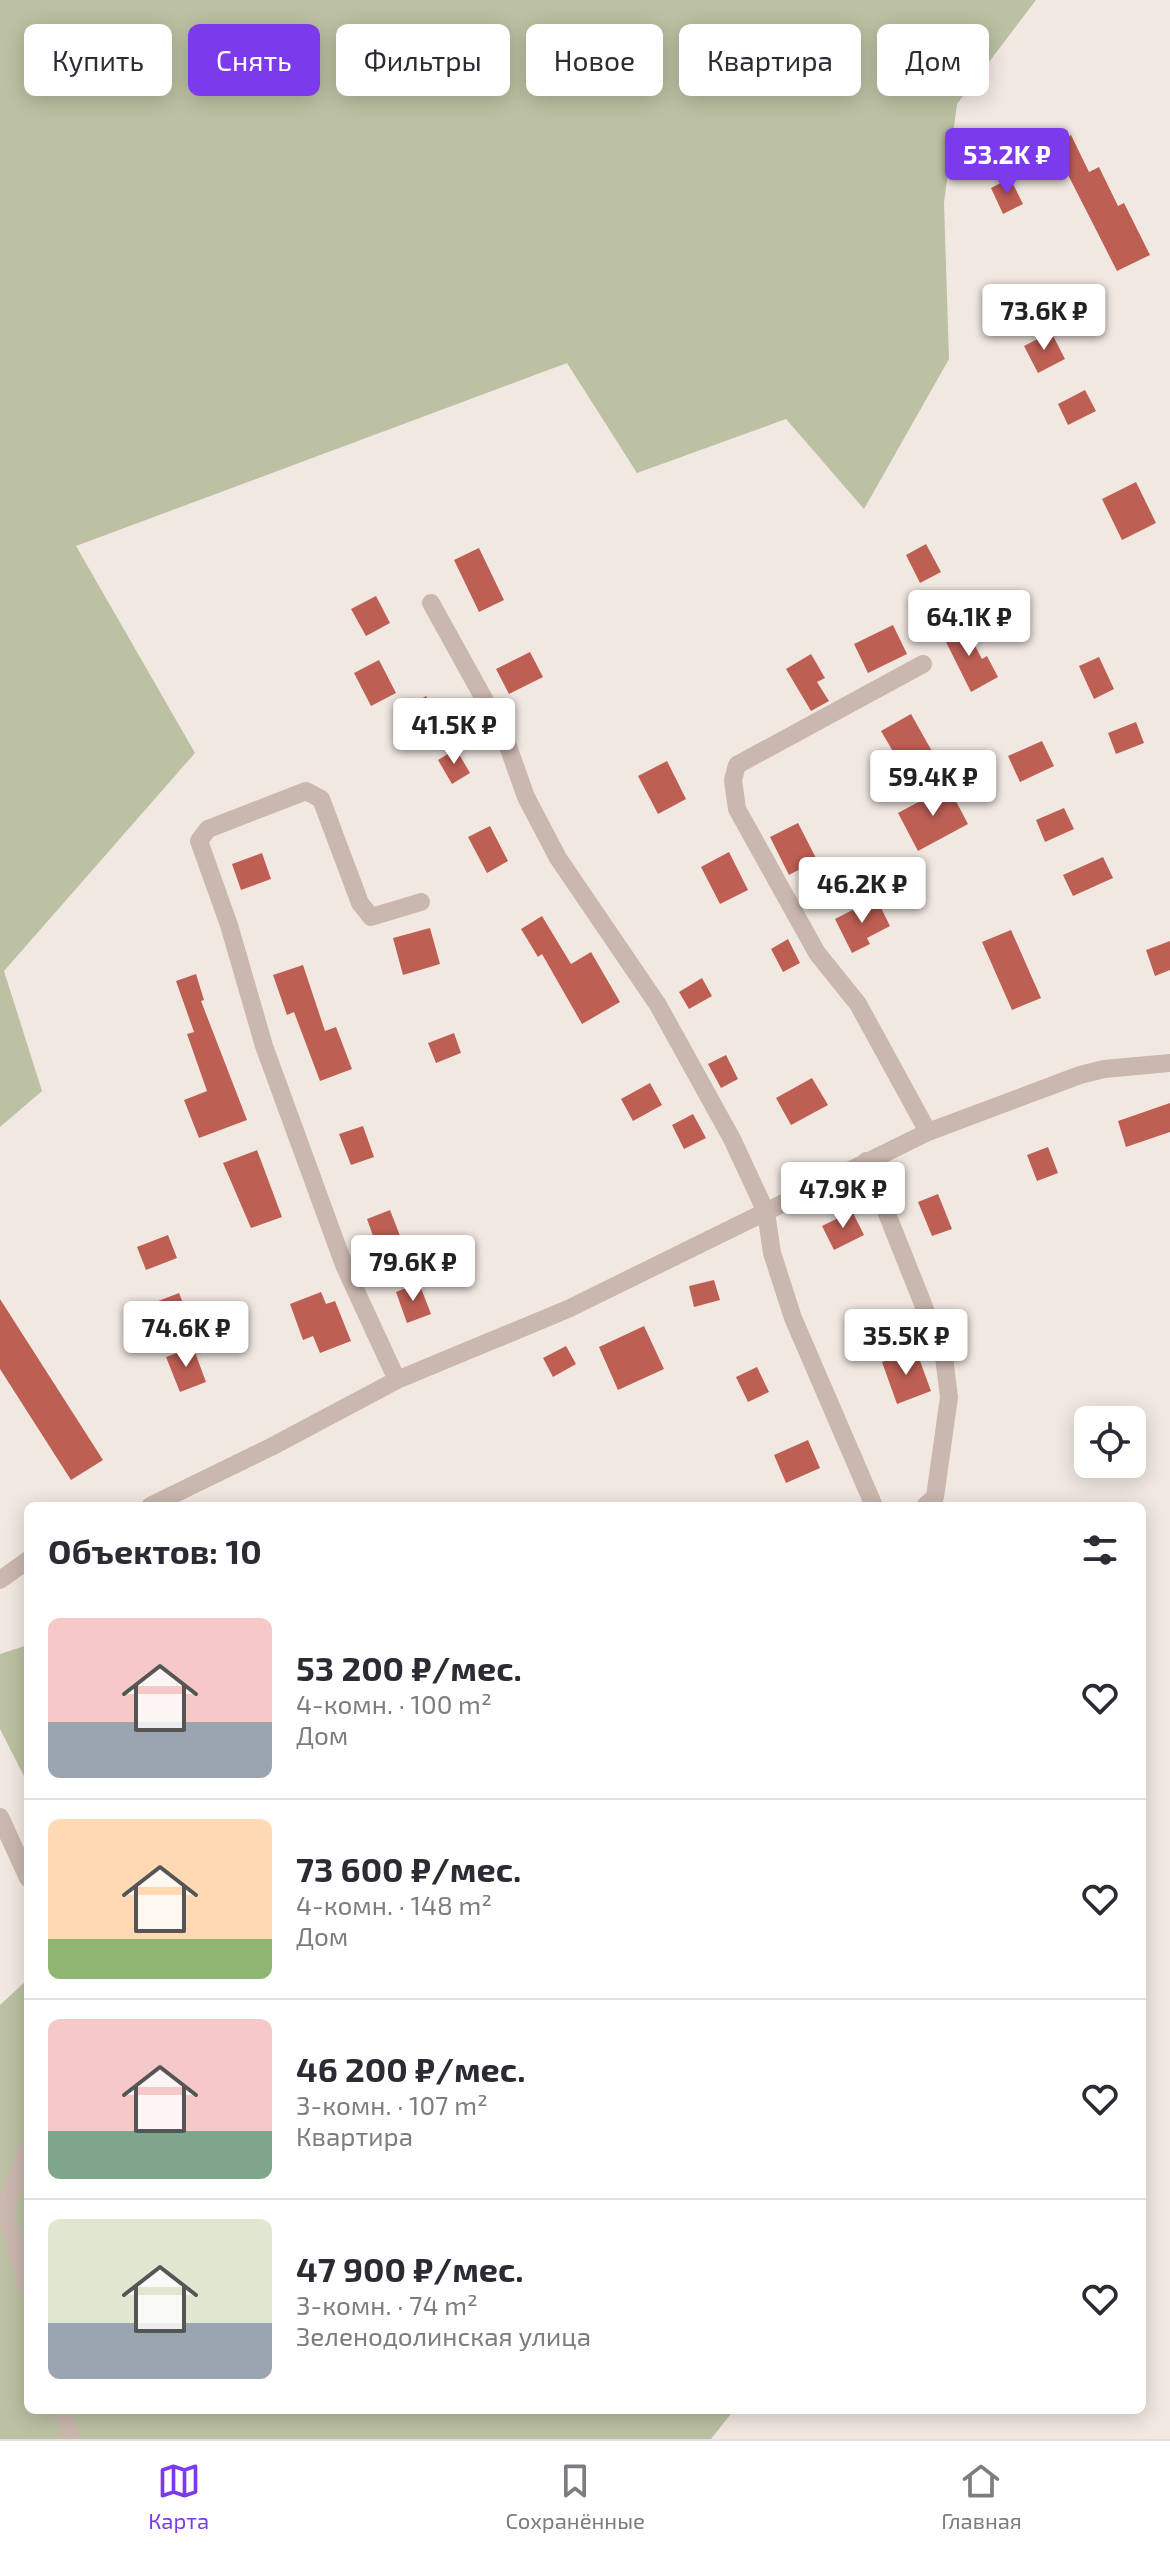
<!DOCTYPE html>
<html lang="ru">
<head>
<meta charset="utf-8">
<style>
	:root { --surface:#fff; --page:#f2f2f3; --text:#2b2b33; --muted:#7c7c81; --line:#e1e1e2; --accent:#7c3aed }
	body { margin:0; font-family:"Exo 2",sans-serif; background:var(--page); color:var(--text); height:100vh; display:flex; flex-direction:column; font-size:30px; white-space:nowrap }
	* { box-sizing:border-box; margin:0 }
	p { font-size:26px; color:var(--muted) }
	.icon { flex:none; width:44px; height:44px; fill:none; stroke:currentColor; stroke-width:2; stroke-linecap:round; stroke-linejoin:round }
	.map { position:relative; flex:1; overflow:hidden }
	.drawer { position:absolute; left:24px; top:1502px; width:1122px; height:912px; display:flex; flex-direction:column; background:var(--surface); border-radius:12px; box-shadow:0 4px 20px #0003 }
	.drawer>* { flex:none }
	.guide { position:absolute; left:24px; top:24px; width:1122px; height:72px; display:flex; gap:16px }
	.tools { position:absolute; left:1074px; top:1406px; display:grid; gap:16px }
	.tools a { display:grid; place-items:center; width:72px; height:72px; border-radius:12px; background:var(--surface); box-shadow:0 4px 20px #0003; font-size:40px }
	.price { position:absolute; translate:-50% -68px; padding:0 18px; border-radius:8px; background:#fff; color:#222; font-size:26px; line-height:52px; filter:drop-shadow(0 2px 4px #0008) }
	.price::after { content:''; position:absolute; left:50%; top:48px; width:24px; height:18px; margin-left:-12px; background:inherit; clip-path:polygon(0 0,100% 0,50% 100%) }
	.price.current { background:var(--accent); color:#fff }
	ul { padding:0; list-style:none }
	li { display:flex; align-items:center; gap:24px; height:200px; padding:0 24px }
	li+li { border-top:2px solid var(--line) }
	li span { display:grid; place-items:center; flex:none; width:224px; height:160px; border-radius:12px; color:#555 }
	li>.icon { margin-inline-start:auto }
	span .icon { width:96px; height:96px; fill:#fffc; stroke-width:1 }
	li b { font-size:34px }
	h2 { display:flex; justify-content:space-between; align-items:center; height:96px; padding:0 24px; font-size:34px }
	.pill { padding:0 28px; border-radius:12px; background:var(--surface); box-shadow:0 4px 20px #0003; font-size:28px; line-height:72px }
	.pill.current { background:var(--accent); color:#fff }
	.menu { display:flex; justify-content:space-around; align-items:center; height:112px; border-top:2px solid var(--line); background:var(--surface); font-size:22px; color:var(--muted) }
	.menu a { display:grid; justify-items:center; gap:4px }
	.menu .current { color:var(--accent) }
	.map>svg:first-child { display:block }
</style>
</head>
<body>
<div class="map">
<svg width="1170" height="2439" viewBox="0 0 1170 2439">
	<rect width="100%" height="100%" fill="#f2e8e2"/>
	<path fill="#bbc1a2" d="M0,0H1036L957,104L944,203L949,359L864,509L786,419L637,473L567,363L76,546L195,753L4,971L42,1091L0,1127Z
		M28,1645V1784L0,1729V1654Z
		M28,1979V2410H734L711,2439H0V2005Z"/>
	<path fill="#be5f54" d="M1071,135L1089,172L1099,167L1118,206L1124,203L1150,255L1117,271L1063,165L1053,170L1042,149Z
		M1010,178L1023,204L1003,214L991,188Z
		M1046,284L1057,305L1029,320L1018,299Z
		M1051,332L1065,359L1038,373L1024,346Z
		M1085,390L1096,411L1068,425L1058,404Z
		M1136,482L1156,523L1122,540L1102,499Z
		M926,544L941,572L920,583L906,555Z
		M479,548L504,600L479,612L454,560Z
		M376,596L390,623L366,636L351,609Z
		M963,623L982,659L987,656L998,677L971,692L942,634Z
		M893,625L907,654L868,673L854,644Z
		M530,652L543,677L509,694L496,669Z
		M811,654L825,678L817,682L829,701L811,711L786,669Z
		M1099,657L1114,689L1094,699L1079,666Z
		M379,660L396,693L371,706L354,673Z
		M426,696L439,718L410,734L398,713Z
		M911,714L933,753L904,770L881,731Z
		M1136,722L1144,743L1116,754L1108,733Z
		M1042,741L1054,766L1020,782L1008,756Z
		M456,749L470,773L452,784L438,760Z
		M667,761L686,799L658,814L638,776Z
		M948,786L968,824L918,851L898,813Z
		M1064,808L1074,829L1045,842L1036,820Z
		M798,823L817,860L789,875L770,837Z
		M490,826L508,861L487,873L468,837Z
		M729,852L748,890L720,904L701,867Z
		M262,853L271,879L241,890L232,864Z
		M1103,857L1113,878L1073,896L1063,875Z
		M876,898L890,926L867,938L870,944L852,953L835,919Z
		M542,916L571,964L591,952L620,1002L582,1024L542,954L538,957L521,929Z
		M430,928L440,964L403,975L393,938Z
		M1011,930L1041,998L1012,1010L982,942Z
		M788,939L800,963L783,972L771,949Z
		M1170,941V970L1155,976L1146,950Z
		M303,965L325,1031L336,1027L352,1069L320,1081L294,1012L287,1015L273,975Z
		M196,974L204,1000L201,1001L247,1120L199,1138L184,1100L207,1091L187,1034L194,1032L176,981Z
		M702,978L712,996L689,1009L679,992Z
		M454,1033L461,1053L436,1063L428,1043Z
		M726,1055L738,1079L721,1088L708,1064Z
		M812,1078L828,1105L791,1125L776,1098Z
		M650,1083L662,1105L633,1121L621,1099Z
		M1170,1103V1132L1126,1147L1118,1121Z
		M693,1114L706,1138L684,1149L672,1125Z
		M363,1126L374,1157L351,1165L339,1134Z
		M1048,1147L1058,1173L1037,1181L1027,1155Z
		M257,1150L282,1217L251,1228L223,1163Z
		M938,1194L952,1229L932,1236L918,1202Z
		M390,1210L402,1241L378,1250L367,1219Z
		M852,1211L864,1235L834,1250L822,1226Z
		M168,1235L177,1258L146,1270L137,1247Z
		M714,1280L720,1300L694,1307L689,1286Z
		M419,1283L431,1314L407,1323L396,1292Z
		M321,1292L326,1304L335,1301L351,1341L320,1353L313,1336L303,1340L290,1304Z
		M179,1293L188,1316L157,1328L148,1305Z
		M0,1299L103,1460L71,1480L0,1369Z
		M644,1326L664,1369L618,1390L599,1347Z
		M566,1346L576,1364L553,1377L543,1358Z
		M193,1347L206,1382L180,1392L166,1357Z
		M916,1350L931,1391L897,1404L882,1362Z
		M757,1367L769,1392L748,1402L736,1377Z
		M808,1440L820,1468L786,1483L774,1455Z"/>
	<g fill="none" stroke-linecap="round" stroke-linejoin="round">
		<path stroke="#cab7ae" stroke-width="18" d="M431,603L504,735L526,797L558,858L658,1005L732,1139L766,1212L772,1253L793,1318L874,1506
			M923,664L737,765L733,780L737,809L817,953L858,1004L928,1132
			M866,1161L944,1357L949,1397L935,1497L925,1506
			M397,1380L344,1265L264,1046L229,925L199,841L208,829L306,791L321,799L360,903L371,917L421,902
			M150,1506L271,1447L397,1380L568,1309L928,1132L1080,1075L1104,1069L1170,1063
			M0,1580L28,1560
			M0,1817L28,1878
			M28,2147L5,2209L28,2289
			M63,2410L71,2439"/>
	</g>
</svg>
<div class="tools">
<a><svg class="icon" aria-label="locate" viewBox="0 0 24 24"><circle cx="12" cy="12" r="6"/><path d="M12 2v4M12 18v4M2 12h4M18 12h4"/></svg></a>
</div>
<b class="price current" style="left:1007px;top:196px">53.2K ₽</b>
<b class="price" style="left:1044px;top:352px">73.6K ₽</b>
<b class="price" style="left:969px;top:658px">64.1K ₽</b>
<b class="price" style="left:454px;top:766px">41.5K ₽</b>
<b class="price" style="left:933px;top:818px">59.4K ₽</b>
<b class="price" style="left:862px;top:925px">46.2K ₽</b>
<b class="price" style="left:843px;top:1230px">47.9K ₽</b>
<b class="price" style="left:413px;top:1303px">79.6K ₽</b>
<b class="price" style="left:186px;top:1369px">74.6K ₽</b>
<b class="price" style="left:906px;top:1377px">35.5K ₽</b>
<div class="guide">
<a class="pill">Купить</a>
<a class="pill current">Снять</a>
<a class="pill">Фильтры</a>
<a class="pill">Новое</a>
<a class="pill">Квартира</a>
<a class="pill">Дом</a>
</div>
<section class="drawer">
<h2>Объектов: 10<svg class="icon" aria-label="filters" viewBox="0 0 24 24"><path d="M4 7h16M4 17h16"/><circle cx="9" cy="7" r="2"/><circle cx="15" cy="17" r="2"/></svg></h2>
<ul>
<li><span style="background:linear-gradient(#f6c9c9 65%,#9aa5b1 0)"><svg class="icon" aria-label="home" viewBox="0 0 24 24"><path d="M3 11l9-7 9 7M6 9v11h12V9"/></svg></span><div><b>53 200 ₽/мес.</b><p>4-комн. · 100 m²</p><p>Дом</p></div><svg class="icon" aria-label="heart" viewBox="0 0 24 24"><path d="M12 20l-8-8c-3-5 5-10 8-4 3-6 11-1 8 4z"/></svg></li>
<li><span style="background:linear-gradient(#ffd9b3 75%,#8fb573 0)"><svg class="icon" aria-label="home" viewBox="0 0 24 24"><path d="M3 11l9-7 9 7M6 9v11h12V9"/></svg></span><div><b>73 600 ₽/мес.</b><p>4-комн. · 148 m²</p><p>Дом</p></div><svg class="icon" aria-label="heart" viewBox="0 0 24 24"><path d="M12 20l-8-8c-3-5 5-10 8-4 3-6 11-1 8 4z"/></svg></li>
<li><span style="background:linear-gradient(#f6c9c9 70%,#7fa58c 0)"><svg class="icon" aria-label="home" viewBox="0 0 24 24"><path d="M3 11l9-7 9 7M6 9v11h12V9"/></svg></span><div><b>46 200 ₽/мес.</b><p>3-комн. · 107 m²</p><p>Квартира</p></div><svg class="icon" aria-label="heart" viewBox="0 0 24 24"><path d="M12 20l-8-8c-3-5 5-10 8-4 3-6 11-1 8 4z"/></svg></li>
<li><span style="background:linear-gradient(#dfe7d0 65%,#9aa5b1 0)"><svg class="icon" aria-label="home" viewBox="0 0 24 24"><path d="M3 11l9-7 9 7M6 9v11h12V9"/></svg></span><div><b>47 900 ₽/мес.</b><p>3-комн. · 74 m²</p><p>Зеленодолинская улица</p></div><svg class="icon" aria-label="heart" viewBox="0 0 24 24"><path d="M12 20l-8-8c-3-5 5-10 8-4 3-6 11-1 8 4z"/></svg></li>
</ul>
</section>
</div>
<nav class="menu">
<a class="current"><svg class="icon" aria-label="map" viewBox="0 0 24 24"><path d="M3 6l6-2 6 2 6-2v14l-6 2-6-2-6 2zM9 4v14M15 6v14"/></svg>Карта</a>
<a><svg class="icon" aria-label="saved" viewBox="0 0 24 24"><path d="M7 4h10v16l-5-4-5 4z"/></svg>Сохранённые</a>
<a><svg class="icon" aria-label="home" viewBox="0 0 24 24"><path d="M3 11l9-7 9 7M6 9v11h12V9"/></svg>Главная</a>
</nav>
</body>
</html>
